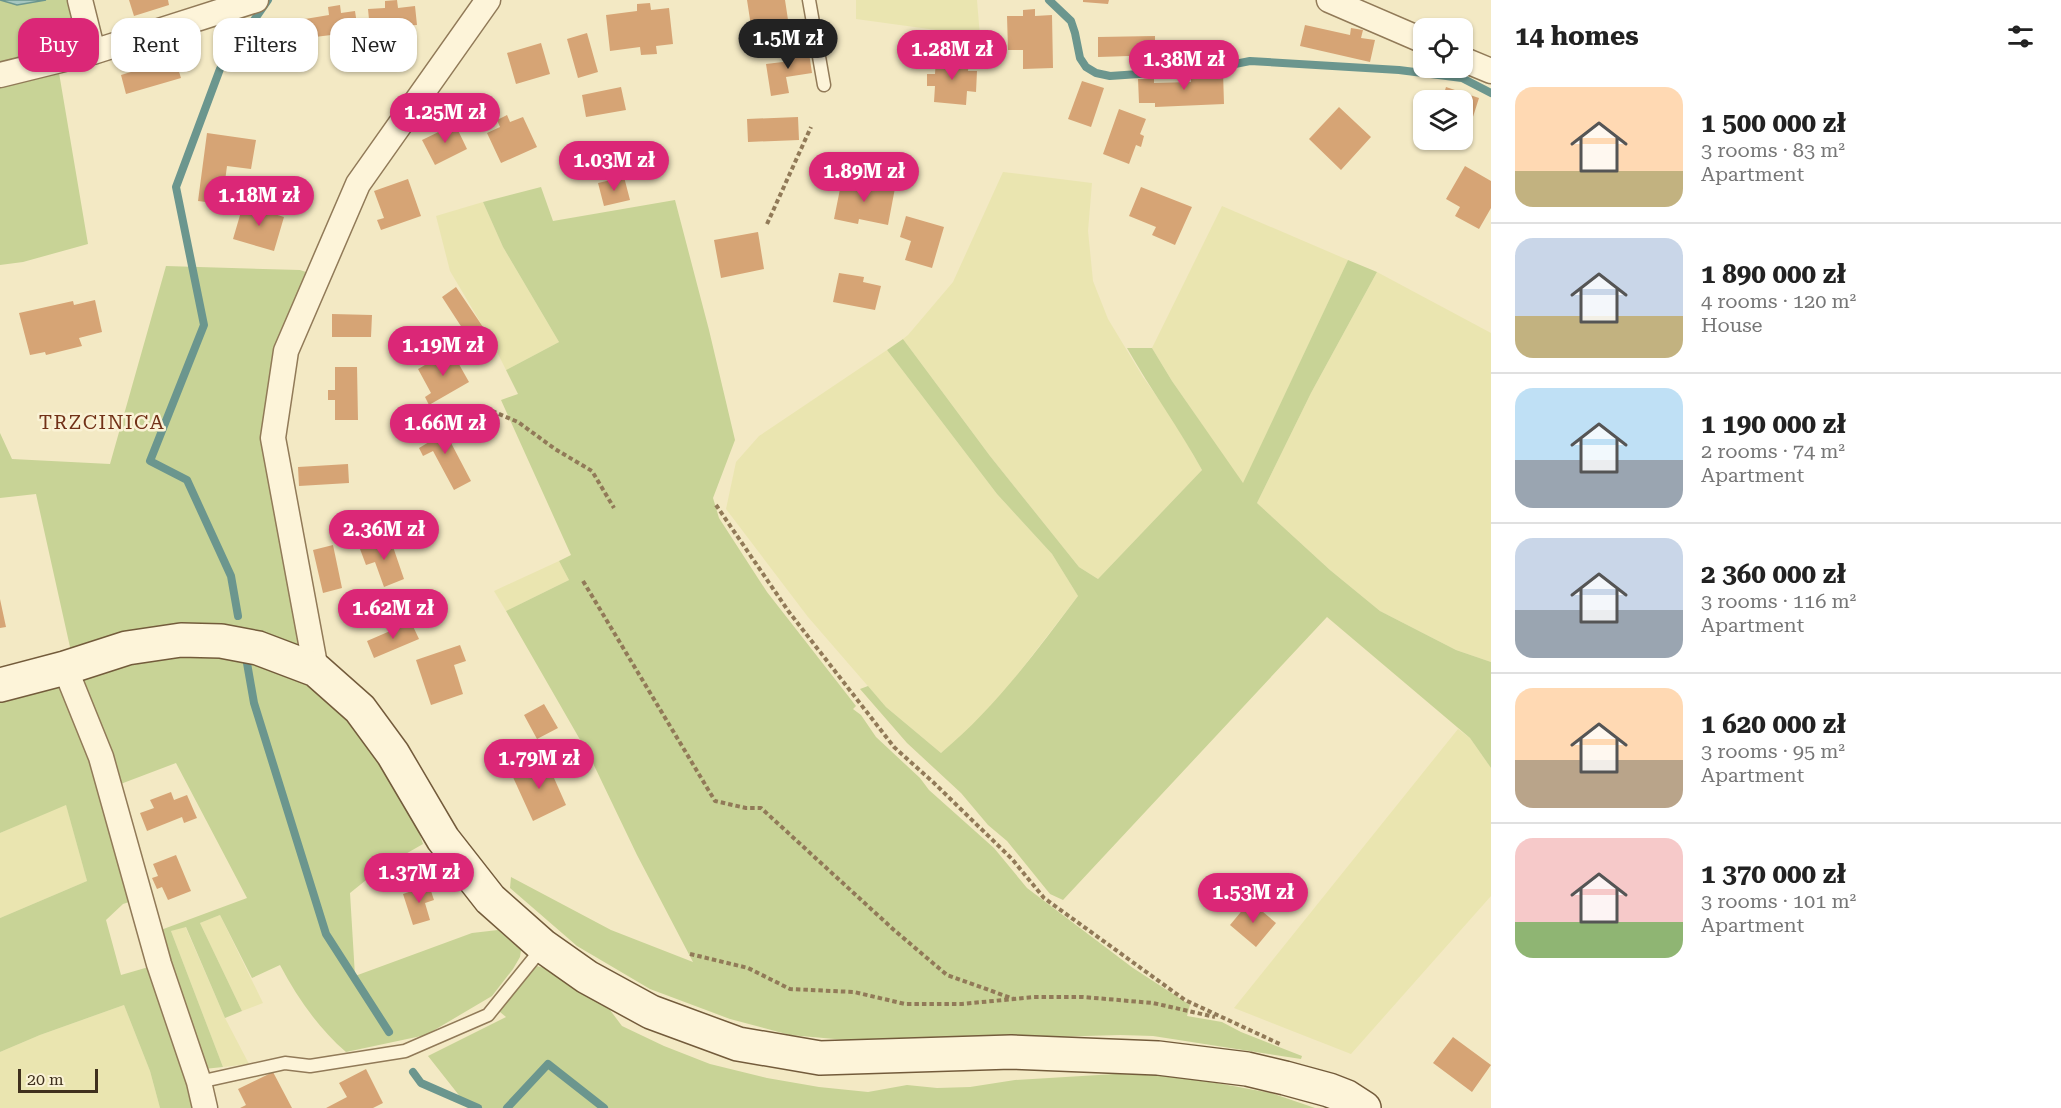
<!DOCTYPE html>
<html lang="en">
<head>
<meta charset="utf-8">
<style>
	:root { --surface:#fff; --page:#f2f2f2; --text:#222; --muted:#767676; --line:#e0e0e0; --accent:#db2777 }
	body { margin:0; font-family:"Roboto Serif",serif; background:var(--page); color:var(--text); height:100vh; display:flex; flex-direction:column; font-size:22px; white-space:nowrap }
	* { box-sizing:border-box; margin:0 }
	p { font-size:20px; color:var(--muted) }
	.icon { flex:none; width:33px; height:33px; fill:none; stroke:currentColor; stroke-width:2; stroke-linecap:round; stroke-linejoin:round }
	.map { position:relative; flex:1; overflow:hidden }
	.details { display:flex; flex-direction:column; background:var(--surface); width:570px }
	.details>* { flex:none }
	.banner { position:absolute; left:18px; top:18px; width:570px; height:54px; display:flex; gap:12px }
	.tools { position:absolute; left:1413px; top:18px; display:grid; gap:12px }
	.tools a { display:grid; place-items:center; width:60px; height:60px; border-radius:12px; background:var(--surface); box-shadow:0 2px 4px #0004; font-size:30px }
	.scale { position:absolute; left:18px; bottom:15px; width:80px; box-sizing:border-box; padding-left:6px; border:3px solid #3f301d; border-top:0; font-size:16px; line-height:21px; white-space:nowrap; color:#3f301d; -webkit-text-stroke:4px #faf2d5; paint-order:stroke }
	.price { position:absolute; translate:-50% -51px; padding:0 14px; border-radius:21px; background:var(--accent); color:#fff; font-size:20px; line-height:39px; filter:drop-shadow(0 2px 3px #0008) }
	.price::after { content:''; position:absolute; left:50%; top:36px; width:18px; height:14px; margin-left:-9px; background:inherit; clip-path:polygon(0 0,100% 0,50% 100%) }
	.price.active { background:#222; color:#fff }
	ul { padding:0; list-style:none }
	li { display:flex; align-items:center; gap:18px; height:150px; padding:0 24px }
	li+li { border-top:2px solid var(--line) }
	li span { display:grid; place-items:center; flex:none; width:168px; height:120px; border-radius:18px; color:#555 }
	li>.icon { margin-inline-start:auto }
	span .icon { width:72px; height:72px; fill:#fffc; stroke-width:1 }
	li b { font-size:26px }
	h2 { display:flex; justify-content:space-between; align-items:center; height:72px; padding:0 24px; font-size:26px }
	.chip { padding:0 21px; border-radius:18px; background:var(--surface); box-shadow:0 2px 4px #0004; font-size:21px; line-height:54px }
	.chip.active { background:var(--accent); color:#fff }
	main { display:flex; flex:1; min-height:0 }
	.map>svg:first-child { display:block }
</style>
</head>
<body>
<main>
<div class="map">
<svg width="1491" height="1108" viewBox="0 0 1491 1108">
	<rect width="100%" height="100%" fill="#f3e9c4"/>
	<path fill="#eae5b0" d="M856,0H977L980,36L856,19Z
		M1003,172L1092,183L1088,231L1093,281L1108,319L1143,377L1172,418L1202,470L1098,579L1079,567L990,456L903,339L908,335L953,282Z
		M483,202L503,247L559,342L506,370L492,342L450,271L436,216Z
		M1222,206L1348,260L1243,484L1172,381L1152,348Z
		M1377,272L1491,333V662L1456,650L1380,611L1330,570L1257,503L1311,393Z
		M887,350L997,494L1052,554L1078,596L1001,696L968,731L941,753L886,707L808,617L726,509L736,462L759,436Z
		M559,561L569,580L506,611L494,591Z
		M1458,729L1470,738L1491,768V896L1351,1054L1234,1008Z
		M66,804L87,881L0,918V833Z
		M220,915L263,1003L242,1011L200,923Z
		M185,926L225,1018L249,1064L223,1067L171,931Z
		M124,1005L150,1071L160,1108H0V1052L40,1035Z"/>
	<path fill="#c8d396" d="M0,0H75L68,4C76,16 78,30 73,44L0,65Z
		M57,61L88,244L23,262L0,265V75Z
		M541,187L553,221L675,200L709,330L735,440L713,498L719,518L767,592L856,706L853,709L861,715L876,737L920,778L929,790L994,848L1027,888L1133,968L1190,1005L1187,1016L1222,1022L1241,1032L1302,1056L1301,1059L1153,1036L1120,1035L906,1041L846,1040L790,1035L730,1019L650,989L577,946L510,888L511,877L611,930L693,962L637,855L590,757L506,611L569,580L559,561L571,555L501,400L518,394L506,370L559,342L503,247L483,202Z
		M1348,260L1377,272L1311,393L1257,503L1330,570L1380,611L1456,650L1491,662V768L1470,738L1327,617L1063,900L1050,894L1007,841L988,825L961,793L907,743L860,689L868,686L886,707L941,753C995,708 1036,652 1078,596L1052,554L997,494L887,350L903,339L990,456L1079,567L1098,579L1202,470C1179,428 1151,390 1127,348H1152L1172,381L1243,483Z
		M166,266L300,270L318,276L273,438L312,689L328,699L355,728L413,815L423,844L381,868L350,893L355,976L472,933L498,930L521,950L520,957L513,969L492,996L426,1035L346,1052C318,1028 297,997 280,965L252,978L220,915L200,923L242,1011L225,1018L186,927L171,931L223,1067L204,1069L158,931L247,898L176,763L110,788L141,898L123,904L106,920L121,975L159,964L205,1108H160L150,1071L124,1005L40,1035L0,1052V918L87,881L66,805L0,833V685L74,665L36,494L0,498V433L12,459L110,464Z
		M528,964L545,968L574,983L610,1010L622,1026L664,1046L710,1064L767,1078L819,1087L868,1092L907,1085L937,1088L970,1087L1015,1080L1115,1074L1173,1075L1271,1093L1315,1108H469L428,1056L506,1017L494,1007Z"/>
	<path fill="#a6c6bf" stroke="#6b968e" stroke-width="1.5" d="M0,0H46L17,5Z"/>
	<g fill="none" stroke-linecap="round" stroke-linejoin="round">
		<path stroke="#6b968e" stroke-width="8" d="M1049,0L1071,21L1075,33L1080,58L1086,67L1096,73L1110,76L1183,71L1220,67L1250,61L1399,70L1462,78L1491,93
			M238,616L231,576L187,480L150,461L204,325L176,187L220,69L268,0
			M247,663L254,703L326,934L389,1032
			M413,1072L421,1083L478,1108
			M507,1108L548,1064L604,1108"/>
	</g>
	<path fill="#d6a475" d="M129,0H168L169,5L134,16Z
		M397,0L398,8L415,6L417,25L390,27L391,38L371,40L368,9L385,8V1Z
		M747,0H785L790,33L753,39Z
		M1083,0H1109L1108,4L1083,2Z
		M650,3L651,10L669,8L673,44L656,46L657,54L641,55L640,47L610,51L606,15L637,11V4Z
		M340,5L341,13L355,11L360,45L349,47L347,33L307,38L305,19L329,15L328,7Z
		M1035,9V16L1052,15L1053,68L1023,69V50H1008L1007,16H1023V10Z
		M1305,25L1350,35L1351,28L1363,30L1361,38L1375,40L1370,62L1300,46Z
		M587,33L598,72L578,78L567,39Z
		M1155,36V55L1145,56V62H1129V56L1098,57V37Z
		M541,43L550,74L516,84L507,53Z
		M808,46L812,73L786,77L789,93L771,96L766,64L791,61L789,49Z
		M936,58L969,60L968,71H977L976,92L967,91L966,105L934,102L935,86H927V74H935Z
		M175,59L181,78L126,94L121,75L144,68L143,63L152,60L154,65Z
		M1223,72L1224,104L1155,107V103H1139L1138,79H1154V83L1191,82V73Z
		M1082,81L1104,88L1091,127L1068,119Z
		M621,87L626,110L586,117L582,95Z
		M1446,87L1479,98L1472,120L1462,117V100H1442Z
		M1339,107L1371,137L1341,170L1309,139Z
		M1119,109L1146,119L1140,134L1144,136L1141,147L1136,145L1129,164L1103,154Z
		M507,115L510,122L523,117L537,147L501,163L487,133L500,127L497,120Z
		M798,117L799,140L748,142L747,119Z
		M455,124L467,149L435,165L422,140Z
		M207,133L256,140L251,169L227,166L222,204L198,201Z
		M1465,166L1491,181V208L1479,229L1455,216L1460,207L1446,199Z
		M624,177L630,200L604,206L598,183Z
		M408,179L421,216L381,230L377,220L384,218L374,191Z
		M842,179L895,188L888,225L859,219L858,224L834,219Z
		M1141,187L1192,207L1175,245L1152,235L1156,227L1129,216Z
		M261,201L273,205L271,213L284,217L274,251L233,239L243,205L258,209Z
		M906,216L944,227L932,268L905,260L911,241L900,237Z
		M758,232L764,269L721,278L714,240Z
		M839,273L864,277L863,282L881,286L875,310L833,302Z
		M456,287L483,327L468,337L442,297Z
		M95,300L102,332L79,338L82,346L46,355L45,352L30,355L19,313L73,301L74,305Z
		M332,314L372,315L371,337H332Z
		M451,350L469,382L429,405L425,397L431,393L418,369Z
		M335,367H357L358,420H335V400H328V390H335Z
		M439,420L471,481L454,490L433,451L423,456L419,448L429,442L422,430Z
		M348,464L349,483L299,486L298,467Z
		M390,538L404,579L384,587L375,562L366,565L360,549Z
		M333,545L342,588L323,593L313,550Z
		M0,599L6,627L0,628Z
		M411,622L419,639L374,658L367,641Z
		M460,645L466,661L454,665L463,694L431,705L416,660Z
		M544,704L558,728L537,739L524,715Z
		M546,760L566,805L533,821L512,775Z
		M171,792L174,800L187,795L197,818L184,823L182,817L147,831L140,813L154,808L150,800Z
		M176,855L191,891L168,900L162,887L157,889L152,878L158,876L153,864Z
		M429,885L434,900L425,903L430,920L413,925L403,894Z
		M1250,901L1276,923L1256,947L1230,925Z
		M1453,1037L1491,1065L1472,1092L1433,1063Z
		M366,1069L383,1103L373,1108H326L347,1097L339,1083Z
		M273,1072L292,1108H240L246,1105L238,1089Z"/>
	<g fill="none" stroke-linecap="round" stroke-linejoin="round">
		<g stroke="#917a58" stroke-width="15">
			<path id="lane" d="M809,0L824,85
				M199,1082L285,1063L310,1066L405,1051L488,1015L543,947"/>
		</g>
		<g stroke="#917a58" stroke-width="27">
			<path id="street" d="M80,0L93,52
				M1329,0L1424,41
				M1462,59L1491,71
				M0,75L93,52L256,0
				M65,668L101,757L159,964L199,1082L205,1108
				M316,670L273,438L286,351L358,184L488,0"/>
		</g>
		<g stroke="#735b3b" stroke-width="36">
			<path id="secondary" d="M0,685L65,668L127,648L181,640L221,641L258,648L316,670L360,709L393,754L443,839L490,899L543,946L587,977L651,1012L738,1044L820,1058L1011,1052L1158,1058L1247,1069L1285,1078L1329,1090L1347,1097L1364,1108"/>
		</g>
		<path stroke="#917a58" stroke-width="4" stroke-dasharray="4.5 3" stroke-linecap="butt" d="M767,224L811,127
			M485,408L518,422L555,449L592,471L614,508
			M716,505L789,612L894,747L933,782L1012,859L1044,898L1185,1000L1282,1045
			M583,581L715,801L746,808H761L894,930L947,975L1014,999
			M690,954L748,968L790,989L854,992L905,1004H962L1034,997H1083L1153,1003L1215,1017"/>
		<use href="#lane" stroke="#fdf4d9" stroke-width="12"/>
		<use href="#street" stroke="#fdf4d9" stroke-width="24"/>
		<use href="#secondary" stroke="#fdf4d9" stroke-width="33"/>
	</g>
	<g text-anchor="middle" stroke-width="5" stroke-linejoin="round" paint-order="stroke">
		<g font-size="20" letter-spacing="1.5" fill="#713117" stroke="#faf2d5">
			<text x="102" y="429">TRZCINICA</text>
		</g>
	</g>
</svg>
<div class="tools">
<a><svg class="icon" aria-label="locate" viewBox="0 0 24 24"><circle cx="12" cy="12" r="6"/><path d="M12 2v4M12 18v4M2 12h4M18 12h4"/></svg></a>
<a><svg class="icon" aria-label="layers" viewBox="0 0 24 24"><path d="M12 4l9 5-9 5-9-5zM3 14l9 5 9-5"/></svg></a>
</div>
<div class="scale">20 m</div>
<b class="price active" style="left:788px;top:70px">1.5M zł</b>
<b class="price" style="left:952px;top:81px">1.28M zł</b>
<b class="price" style="left:1184px;top:91px">1.38M zł</b>
<b class="price" style="left:445px;top:144px">1.25M zł</b>
<b class="price" style="left:614px;top:192px">1.03M zł</b>
<b class="price" style="left:864px;top:203px">1.89M zł</b>
<b class="price" style="left:259px;top:227px">1.18M zł</b>
<b class="price" style="left:443px;top:377px">1.19M zł</b>
<b class="price" style="left:445px;top:455px">1.66M zł</b>
<b class="price" style="left:384px;top:561px">2.36M zł</b>
<b class="price" style="left:393px;top:640px">1.62M zł</b>
<b class="price" style="left:539px;top:790px">1.79M zł</b>
<b class="price" style="left:419px;top:904px">1.37M zł</b>
<b class="price" style="left:1253px;top:924px">1.53M zł</b>
<div class="banner">
<a class="chip active">Buy</a>
<a class="chip">Rent</a>
<a class="chip">Filters</a>
<a class="chip">New</a>
</div>
</div>
<section class="details">
<h2>14 homes<svg class="icon" aria-label="filters" viewBox="0 0 24 24"><path d="M4 7h16M4 17h16"/><circle cx="9" cy="7" r="2"/><circle cx="15" cy="17" r="2"/></svg></h2>
<ul>
<li><span style="background:linear-gradient(#ffd9b3 70%,#c2b280 0)"><svg class="icon" aria-label="home" viewBox="0 0 24 24"><path d="M3 11l9-7 9 7M6 9v11h12V9"/></svg></span><div><b>1 500 000 zł</b><p>3 rooms · 83 m²</p><p>Apartment</p></div></li>
<li><span style="background:linear-gradient(#c9d6e8 65%,#c2b280 0)"><svg class="icon" aria-label="home" viewBox="0 0 24 24"><path d="M3 11l9-7 9 7M6 9v11h12V9"/></svg></span><div><b>1 890 000 zł</b><p>4 rooms · 120 m²</p><p>House</p></div></li>
<li><span style="background:linear-gradient(#bfe0f5 60%,#9aa5b1 0)"><svg class="icon" aria-label="home" viewBox="0 0 24 24"><path d="M3 11l9-7 9 7M6 9v11h12V9"/></svg></span><div><b>1 190 000 zł</b><p>2 rooms · 74 m²</p><p>Apartment</p></div></li>
<li><span style="background:linear-gradient(#c9d6e8 60%,#9aa5b1 0)"><svg class="icon" aria-label="home" viewBox="0 0 24 24"><path d="M3 11l9-7 9 7M6 9v11h12V9"/></svg></span><div><b>2 360 000 zł</b><p>3 rooms · 116 m²</p><p>Apartment</p></div></li>
<li><span style="background:linear-gradient(#ffd9b3 60%,#b9a48a 0)"><svg class="icon" aria-label="home" viewBox="0 0 24 24"><path d="M3 11l9-7 9 7M6 9v11h12V9"/></svg></span><div><b>1 620 000 zł</b><p>3 rooms · 95 m²</p><p>Apartment</p></div></li>
<li><span style="background:linear-gradient(#f6c9c9 70%,#8fb573 0)"><svg class="icon" aria-label="home" viewBox="0 0 24 24"><path d="M3 11l9-7 9 7M6 9v11h12V9"/></svg></span><div><b>1 370 000 zł</b><p>3 rooms · 101 m²</p><p>Apartment</p></div></li>
</ul>
</section>
</main>
</body>
</html>
